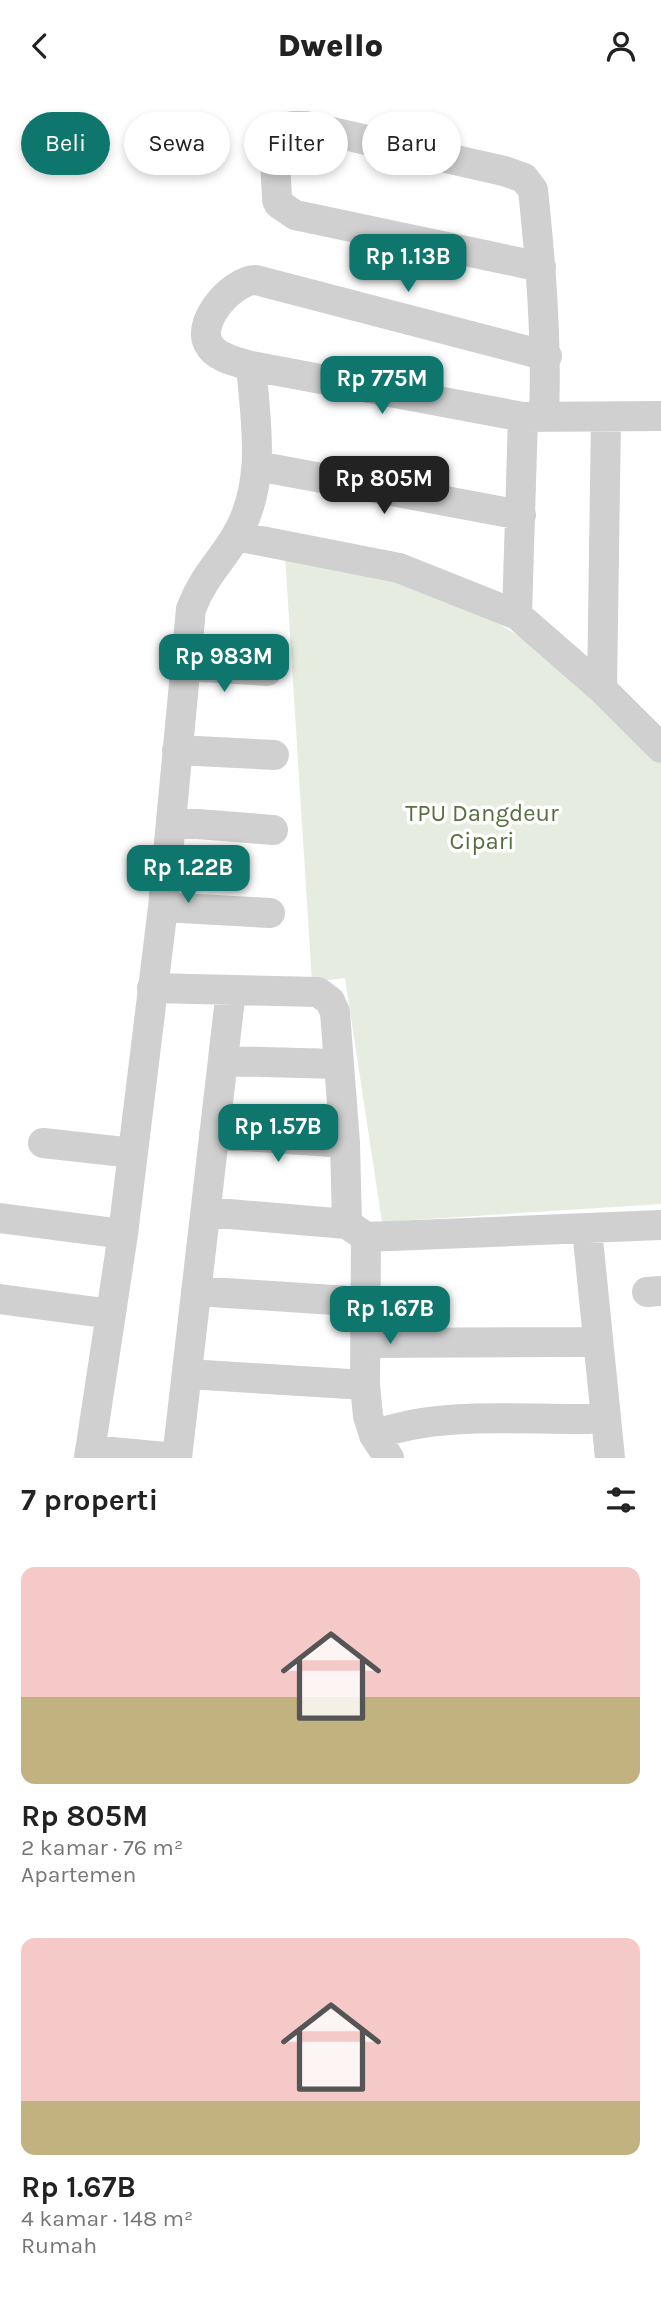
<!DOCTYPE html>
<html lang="id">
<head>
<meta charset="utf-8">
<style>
	:root { --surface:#fff; --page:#f2f2f2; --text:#222; --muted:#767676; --accent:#0f766e }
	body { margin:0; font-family:Karla,sans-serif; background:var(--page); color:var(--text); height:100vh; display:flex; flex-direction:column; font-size:26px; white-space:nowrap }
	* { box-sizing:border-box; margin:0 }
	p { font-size:23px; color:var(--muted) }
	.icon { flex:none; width:38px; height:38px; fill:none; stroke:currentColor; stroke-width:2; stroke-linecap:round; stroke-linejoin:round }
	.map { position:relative; height:1367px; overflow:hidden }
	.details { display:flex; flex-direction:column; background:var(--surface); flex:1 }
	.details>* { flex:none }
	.hud { position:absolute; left:21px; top:21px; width:620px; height:63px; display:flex; gap:14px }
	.price { position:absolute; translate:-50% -60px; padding:0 16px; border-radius:14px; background:var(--accent); color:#fff; font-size:23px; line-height:46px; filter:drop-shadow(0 2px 4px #0008) }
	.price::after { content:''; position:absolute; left:50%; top:42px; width:21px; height:16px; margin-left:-10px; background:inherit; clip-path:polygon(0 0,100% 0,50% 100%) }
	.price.active { background:#222; color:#fff }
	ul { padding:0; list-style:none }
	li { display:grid; align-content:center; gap:14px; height:371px; padding:0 21px }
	li span { display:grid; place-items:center; height:217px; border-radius:14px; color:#555 }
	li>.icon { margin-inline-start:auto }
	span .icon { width:126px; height:126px; fill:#fffc; stroke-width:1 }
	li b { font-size:30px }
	h2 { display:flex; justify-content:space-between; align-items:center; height:84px; padding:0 21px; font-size:30px }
	.pill { padding:0 24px; border-radius:32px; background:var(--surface); box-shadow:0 4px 10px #0003; font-size:24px; line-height:63px }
	.pill.active { background:var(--accent); color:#fff }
	header { display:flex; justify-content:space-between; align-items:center; height:91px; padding:0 21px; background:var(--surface); font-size:32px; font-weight:800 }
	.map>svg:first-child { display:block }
</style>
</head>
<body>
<header><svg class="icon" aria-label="back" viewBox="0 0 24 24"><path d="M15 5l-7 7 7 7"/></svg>Dwello<svg class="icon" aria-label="person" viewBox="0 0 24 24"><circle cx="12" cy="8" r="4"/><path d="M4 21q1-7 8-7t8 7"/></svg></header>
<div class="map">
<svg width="661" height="1367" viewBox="0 0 661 1367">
	<rect width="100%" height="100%" fill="#fff"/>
	<path fill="#e6ecdf" d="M285,464L434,493L592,590L661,658V1113L382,1131L345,887L312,891Z"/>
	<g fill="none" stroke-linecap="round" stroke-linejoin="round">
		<path stroke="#d0d0d0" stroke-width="30" d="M541,176L295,124L279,113L277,109C277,90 271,56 283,40C288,33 298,35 305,35L504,80L524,87L533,99C541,175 547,250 544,326
			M547,265L256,189C233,189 197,229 208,252C215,267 237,271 251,275L523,326L661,325
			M257,375L521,424
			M236,445L399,477L517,524L602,598L661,657
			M517,524L523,326
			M184,575L267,580
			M602,598L606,326
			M177,659L274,664
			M172,731L273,739
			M163,816L270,822
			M152,897L318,901L330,910L335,921L345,1052L347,1133L366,1146L661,1134
			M223,970L338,973
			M214,1043L345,1052
			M43,1052L133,1062
			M206,1121L347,1133
			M0,1127L123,1143
			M587,1138L610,1367
			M366,1146L365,1294L368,1325L374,1344L389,1367
			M196,1200L364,1211
			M647,1201L661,1200
			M0,1208L111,1223
			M365,1252L582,1251
			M188,1283L365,1294
			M374,1344C441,1320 518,1329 588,1328
			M90,1359L176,1367
			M89,1367L123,1143L163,816L191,518C203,486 220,472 236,445C267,393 256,332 251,275
			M177,1367L231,899"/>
	</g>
	<g text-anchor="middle" stroke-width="7" stroke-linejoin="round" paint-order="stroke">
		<g font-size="24" fill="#56703f" stroke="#fff">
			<text x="482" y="730">TPU Dangdeur<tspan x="482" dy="28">Cipari</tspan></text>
		</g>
	</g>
</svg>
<b class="price" style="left:408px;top:203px">Rp 1.13B</b>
<b class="price" style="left:382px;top:325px">Rp 775M</b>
<b class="price active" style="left:384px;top:425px">Rp 805M</b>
<b class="price" style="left:224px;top:603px">Rp 983M</b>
<b class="price" style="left:188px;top:814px">Rp 1.22B</b>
<b class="price" style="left:278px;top:1073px">Rp 1.57B</b>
<b class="price" style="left:390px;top:1255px">Rp 1.67B</b>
<div class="hud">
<a class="pill active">Beli</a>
<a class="pill">Sewa</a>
<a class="pill">Filter</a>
<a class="pill">Baru</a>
</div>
</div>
<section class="details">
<h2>7 properti<svg class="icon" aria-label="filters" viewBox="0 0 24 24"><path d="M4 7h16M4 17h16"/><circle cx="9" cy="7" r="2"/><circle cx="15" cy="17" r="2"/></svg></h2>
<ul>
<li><span style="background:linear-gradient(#f6c9c9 60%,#c2b280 0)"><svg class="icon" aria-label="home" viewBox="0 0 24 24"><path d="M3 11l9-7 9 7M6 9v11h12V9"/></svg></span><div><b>Rp 805M</b><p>2 kamar · 76 m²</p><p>Apartemen</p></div></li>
<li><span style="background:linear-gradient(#f6c9c9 75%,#c2b280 0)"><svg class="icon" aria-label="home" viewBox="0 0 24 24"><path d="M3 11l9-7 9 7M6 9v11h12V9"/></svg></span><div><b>Rp 1.67B</b><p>4 kamar · 148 m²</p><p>Rumah</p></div></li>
</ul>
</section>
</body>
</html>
